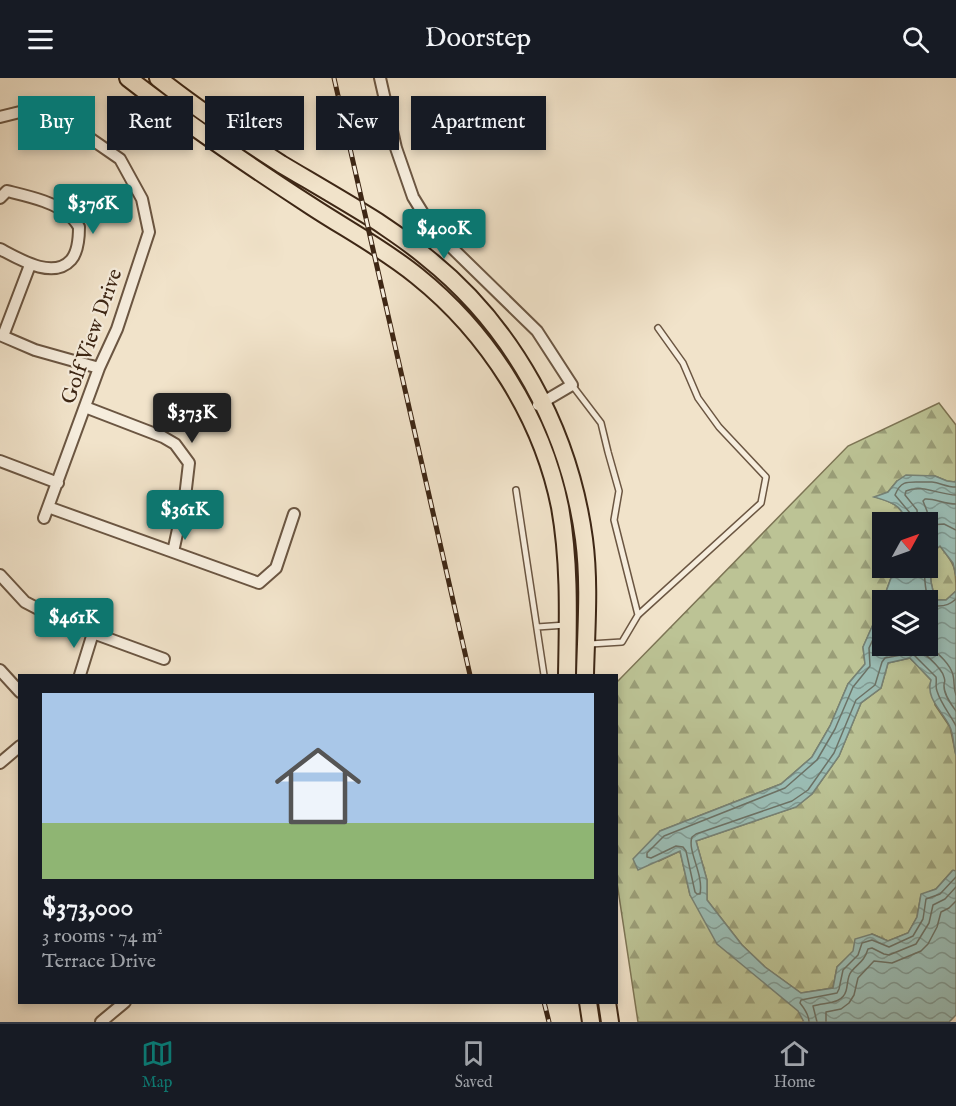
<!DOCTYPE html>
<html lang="en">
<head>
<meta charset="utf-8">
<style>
	:root { --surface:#171b24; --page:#20242c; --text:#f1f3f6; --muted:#9ea1a6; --line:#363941; --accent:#0f766e }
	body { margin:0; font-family:"IM FELL English",serif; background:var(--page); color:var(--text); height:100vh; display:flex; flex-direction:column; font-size:22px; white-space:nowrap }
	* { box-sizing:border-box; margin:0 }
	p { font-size:20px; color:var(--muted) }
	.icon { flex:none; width:33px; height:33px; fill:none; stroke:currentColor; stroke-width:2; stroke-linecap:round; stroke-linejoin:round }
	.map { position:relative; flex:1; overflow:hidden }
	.side { position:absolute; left:18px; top:596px; width:600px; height:330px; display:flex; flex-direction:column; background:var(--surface); border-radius:0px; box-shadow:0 3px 9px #0003 }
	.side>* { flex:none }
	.hud { position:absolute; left:18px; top:18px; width:600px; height:54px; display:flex; gap:12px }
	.needle { width:39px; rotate:50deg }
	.tools { position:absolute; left:872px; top:434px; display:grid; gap:12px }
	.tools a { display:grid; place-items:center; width:66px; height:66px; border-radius:0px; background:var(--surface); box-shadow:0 3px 9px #0003; font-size:30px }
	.price { position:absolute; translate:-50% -51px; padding:0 14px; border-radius:6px; background:var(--accent); color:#fff; font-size:20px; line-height:39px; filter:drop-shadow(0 2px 3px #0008) }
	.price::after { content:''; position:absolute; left:50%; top:36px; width:18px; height:14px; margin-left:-9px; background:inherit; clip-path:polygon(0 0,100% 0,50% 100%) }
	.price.selected { background:#222; color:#fff }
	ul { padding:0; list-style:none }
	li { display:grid; align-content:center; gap:12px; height:318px; padding:0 24px }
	li span { display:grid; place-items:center; height:186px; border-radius:0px; color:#555 }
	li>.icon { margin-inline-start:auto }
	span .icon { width:108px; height:108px; fill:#fffc; stroke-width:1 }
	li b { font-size:26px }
	.pill { padding:0 21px; border-radius:0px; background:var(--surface); box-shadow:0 3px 9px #0003; font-size:21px; line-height:54px }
	.pill.selected { background:var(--accent); color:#fff }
	header { display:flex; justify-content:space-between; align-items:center; height:78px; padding:0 24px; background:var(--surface); font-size:27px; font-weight:600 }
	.tabs { display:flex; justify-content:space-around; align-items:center; height:84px; border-top:2px solid var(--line); background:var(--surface); font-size:16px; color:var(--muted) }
	.tabs a { display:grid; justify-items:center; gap:3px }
	.tabs .selected { color:var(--accent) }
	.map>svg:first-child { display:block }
</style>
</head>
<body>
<header><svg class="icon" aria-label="menu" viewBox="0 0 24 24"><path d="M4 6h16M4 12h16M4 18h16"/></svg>Doorstep<svg class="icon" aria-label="search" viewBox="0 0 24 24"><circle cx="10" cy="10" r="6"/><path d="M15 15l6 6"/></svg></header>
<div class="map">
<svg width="956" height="944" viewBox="0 0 956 944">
	<defs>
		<pattern id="forest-firs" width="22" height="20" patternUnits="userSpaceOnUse" patternTransform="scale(1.5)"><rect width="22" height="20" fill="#bcc395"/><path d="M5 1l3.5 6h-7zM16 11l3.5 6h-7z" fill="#9a9e78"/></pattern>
		<pattern id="water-waves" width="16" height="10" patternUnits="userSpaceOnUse" patternTransform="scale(1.5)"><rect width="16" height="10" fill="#9bbeb6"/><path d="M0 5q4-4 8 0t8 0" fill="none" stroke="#809a93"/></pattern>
	</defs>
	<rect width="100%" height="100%" fill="#f1e3ca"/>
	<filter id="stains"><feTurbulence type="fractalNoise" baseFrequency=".00333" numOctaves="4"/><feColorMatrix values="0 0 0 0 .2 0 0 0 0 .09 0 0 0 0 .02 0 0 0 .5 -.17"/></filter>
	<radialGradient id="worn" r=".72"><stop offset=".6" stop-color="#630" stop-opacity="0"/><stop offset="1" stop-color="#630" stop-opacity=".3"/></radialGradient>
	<path fill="url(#forest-firs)" stroke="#7d7555" stroke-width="1.5" d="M939,325L956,347V402L955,404L947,403L935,398H921L897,403L888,414L876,419C889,423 904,428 905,444H882V489H895L877,538L863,569L865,586L848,606L830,648L812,679L781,706L660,753L659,783L680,773L690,817L769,908L799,933L804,944H638L616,798V605L848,368Z
		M940,468C955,487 956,489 956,513L946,522H935L931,504L929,477Z
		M910,580L931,602L935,627L950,649L956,677V793H952L936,811L921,817L917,839L908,855L888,863L872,856L837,889L833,910L801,915L765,889L742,867L707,822V802L696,763L795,729L812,716L839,678L861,625L881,610L888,585Z"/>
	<path fill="url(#water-waves)" stroke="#768276" stroke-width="1.5" d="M906,397L935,398L947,403L955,404L956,402V498L953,485L940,468L929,477L931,504L935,522H946L956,513V677C953,668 954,657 950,649C943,633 925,621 931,602L910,580L888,585L881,610L861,625L839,678L812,716L796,729L696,763L707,802V822L742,867L765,889L801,915L833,910L837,889L853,873L855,861L872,856L888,863L908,855L917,839L921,816L936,811L953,792L956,793V937L949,944H804L798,933L717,866L690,817L680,773L638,792L633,781L660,753L781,706L812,679L830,648L848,606L865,586L863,569L882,526V567H927V522H883L895,489H927V444H905C904,427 888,423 874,419L888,414L897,403Z"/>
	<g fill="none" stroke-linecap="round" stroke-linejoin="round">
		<path stroke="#6c7266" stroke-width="1.5" d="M956,426C944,426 934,420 925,421L923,423L927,433L929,447L944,446L956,452
			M911,444L910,435L895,417C901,402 908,404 922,404C926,404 929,404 932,404C941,405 946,409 956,409
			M918,444L917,432L905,417L906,413C922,406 940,417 956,417
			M924,489C925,500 924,528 938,528C946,528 950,526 956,521
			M882,542L869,570L870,588L853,609L835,651L817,682L785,710L664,758L647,775V779L651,780L676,768L683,769L686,773L695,814L697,816H700C704,796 687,773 692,759L696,756L792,723L808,712L834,675L856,622L875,607L882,584L885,580L912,575L936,599C937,604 935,608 937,613C941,626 950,636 956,648
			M927,566C936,574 950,585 953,597C955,605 953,610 956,617
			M910,567C919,569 942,590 944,599C946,606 944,601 944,608C944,617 951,626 956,633
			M809,944C809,937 804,930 800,925L801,922L837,915L839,911L843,892L858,877L862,865L872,862L889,869L913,858L923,841L926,821L940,816L956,799
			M817,944L813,928C824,924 842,927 846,913C848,907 847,899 851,894C858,885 864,884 868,871L872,870L884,876L889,877L916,866L929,845L933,827L945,821L956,809
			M826,944V934L841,931L849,925L854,917L858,900L874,883L892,885L921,873L928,866L937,849L941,834L949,830L956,823"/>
		<g stroke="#6b5642" stroke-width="8">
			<path id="lane" d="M572,307L601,345L608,374L619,413L614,442L638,537
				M516,412L544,597
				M537,549L566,547
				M590,566L622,564L638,537L761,425L766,399L719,349L698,320L683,285L658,250"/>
		</g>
		<g stroke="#6b5642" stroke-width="14">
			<path id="street" d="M380,0L396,70L413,119L429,145L447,165L537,253L572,307L538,327
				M0,39L24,33L65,43L120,81L142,121L149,154L117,251L99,290L44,440
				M0,120L7,113C27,118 56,124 70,138C74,141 77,146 79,149C79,160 78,174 71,182C53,202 19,181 0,171
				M0,257L35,272L99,290
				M3,258L30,187
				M85,329L163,359L175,366L189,385L185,419L173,474
				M0,383L58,405
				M48,429L259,505L276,490L294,436
				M0,497L25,524L50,537L93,555L164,581
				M0,592L20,614
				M80,597L93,555
				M0,685L20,668
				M101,944L125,924"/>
		</g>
		<g stroke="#3e2715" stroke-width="20">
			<path id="primary" d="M128,0C187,46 248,87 311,128C346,151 384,171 417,198C488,255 542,339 560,429C570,485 568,541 567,597
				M158,0C197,31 239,59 281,86C313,105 346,124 378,144C394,155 411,166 426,179C513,248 569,351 584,461C590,506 586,552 585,597
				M588,924L591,944
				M607,924L610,944"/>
		</g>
		<use href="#lane" stroke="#f6eddd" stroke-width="5"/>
		<use href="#street" stroke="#f6eddd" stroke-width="10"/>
		<use href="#primary" stroke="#f1e3ca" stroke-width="16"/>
		<g stroke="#3e2715" stroke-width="5">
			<path id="rail" d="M334,0L470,597
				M544,924L549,944"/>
		</g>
		<use href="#rail" stroke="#f6eddd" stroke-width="3" stroke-dasharray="9" stroke-linecap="butt"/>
	</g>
	<g text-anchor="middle" stroke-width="4.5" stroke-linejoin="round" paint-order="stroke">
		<g font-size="21" fill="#3e2715" stroke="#f6eddd">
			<text transform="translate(91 258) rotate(-70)" y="7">Golf View Drive</text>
		</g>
	</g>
	<rect width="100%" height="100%" filter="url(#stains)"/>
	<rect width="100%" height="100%" fill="url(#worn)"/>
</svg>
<div class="tools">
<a><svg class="needle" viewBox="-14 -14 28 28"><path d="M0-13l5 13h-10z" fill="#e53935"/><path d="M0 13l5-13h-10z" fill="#9ea1a6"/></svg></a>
<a><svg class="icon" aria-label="layers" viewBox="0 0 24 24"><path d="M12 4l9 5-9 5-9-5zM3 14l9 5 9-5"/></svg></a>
</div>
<b class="price" style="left:93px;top:157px">$376K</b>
<b class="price" style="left:444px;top:182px">$400K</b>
<b class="price selected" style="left:192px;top:366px">$373K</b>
<b class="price" style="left:185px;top:463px">$361K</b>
<b class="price" style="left:74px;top:571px">$461K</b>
<div class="hud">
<a class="pill selected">Buy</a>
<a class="pill">Rent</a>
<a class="pill">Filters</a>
<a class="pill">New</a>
<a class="pill">Apartment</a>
</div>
<section class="side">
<ul>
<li><span style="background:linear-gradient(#a9c7e8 70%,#8fb573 0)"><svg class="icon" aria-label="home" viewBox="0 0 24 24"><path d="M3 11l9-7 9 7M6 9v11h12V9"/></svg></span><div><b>$373,000</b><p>3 rooms · 74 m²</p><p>Terrace Drive</p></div></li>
</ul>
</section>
</div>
<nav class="tabs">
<a class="selected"><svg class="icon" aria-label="map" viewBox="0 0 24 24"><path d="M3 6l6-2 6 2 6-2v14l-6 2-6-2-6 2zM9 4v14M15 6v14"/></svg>Map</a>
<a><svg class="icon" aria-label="saved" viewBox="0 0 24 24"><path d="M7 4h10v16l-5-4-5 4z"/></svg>Saved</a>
<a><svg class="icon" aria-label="home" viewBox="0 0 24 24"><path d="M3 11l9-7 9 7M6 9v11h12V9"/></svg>Home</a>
</nav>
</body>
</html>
